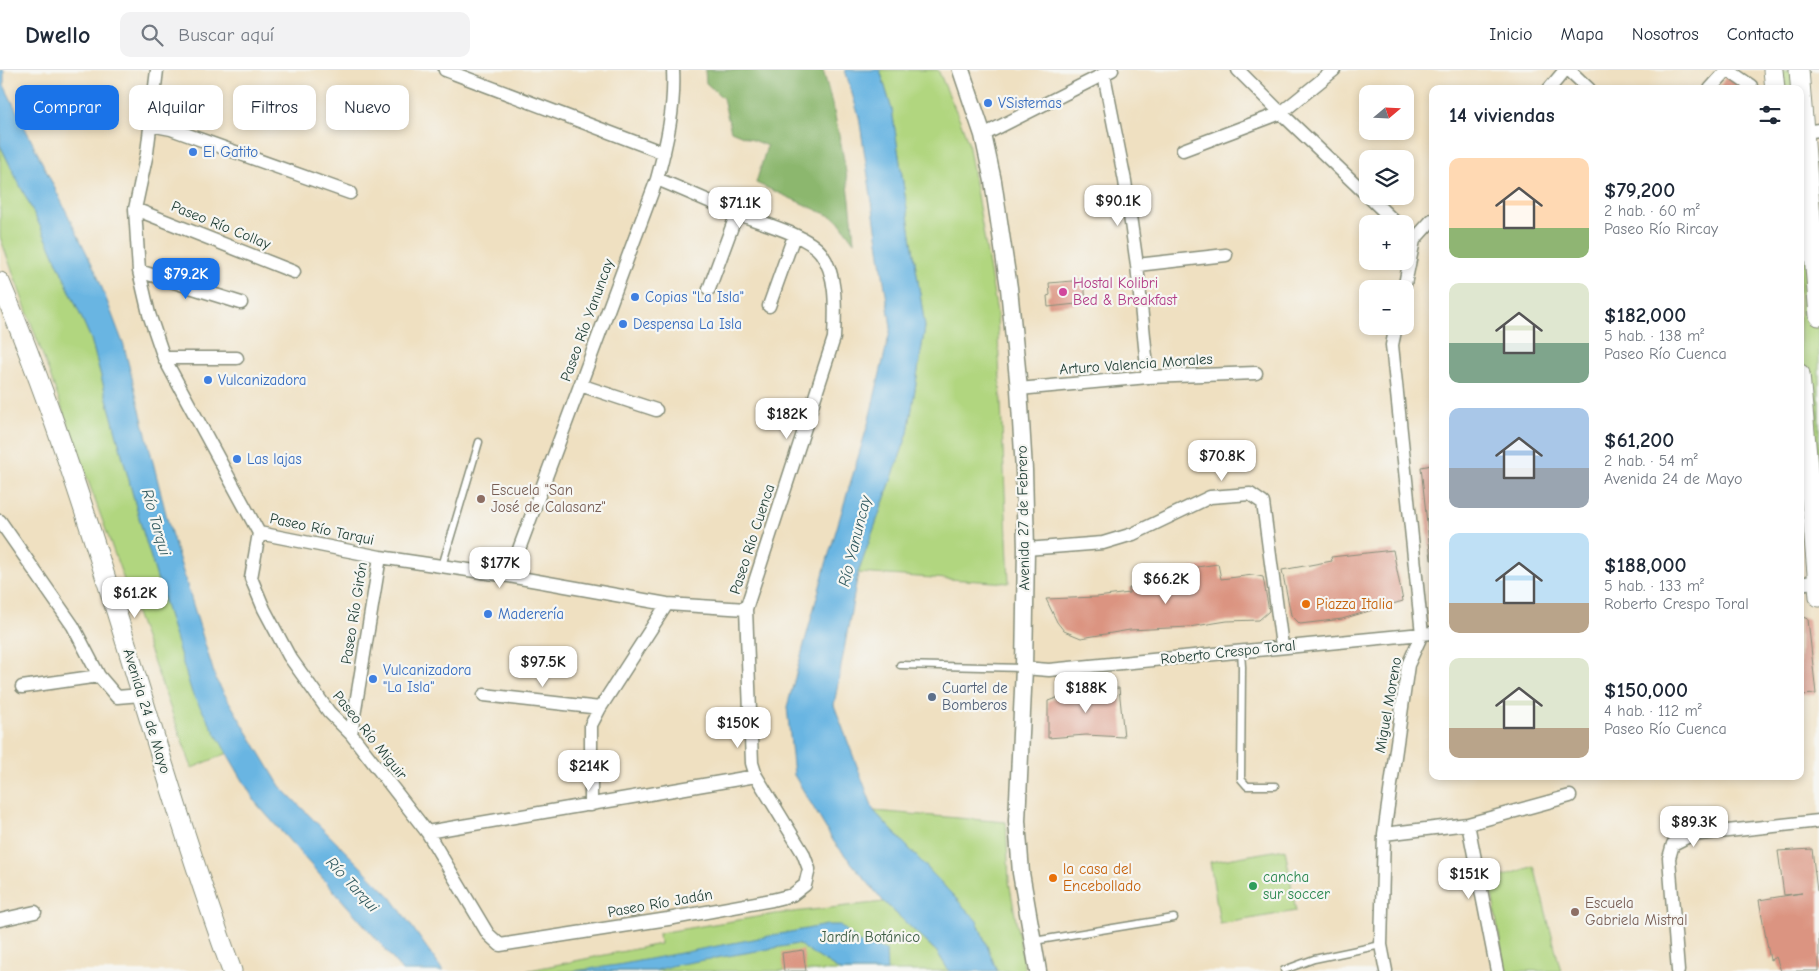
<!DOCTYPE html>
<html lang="es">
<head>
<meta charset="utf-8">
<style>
	:root { --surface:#fff; --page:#f2f2f3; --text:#1f2937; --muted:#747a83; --line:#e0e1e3; --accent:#1a73e8 }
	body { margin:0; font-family:"Comic Neue",sans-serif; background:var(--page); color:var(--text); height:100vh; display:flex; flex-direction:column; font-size:19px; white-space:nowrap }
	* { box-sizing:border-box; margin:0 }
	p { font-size:16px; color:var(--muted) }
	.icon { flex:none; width:28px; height:28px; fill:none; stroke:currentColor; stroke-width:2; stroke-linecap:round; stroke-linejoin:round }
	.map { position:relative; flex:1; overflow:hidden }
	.panel { position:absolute; left:1429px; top:15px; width:375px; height:695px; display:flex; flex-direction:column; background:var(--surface); border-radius:10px; box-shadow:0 2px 8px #0003 }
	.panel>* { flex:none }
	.guide { position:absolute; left:15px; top:15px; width:475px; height:45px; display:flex; gap:10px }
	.needle { width:32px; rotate:71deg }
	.tools { position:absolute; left:1359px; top:15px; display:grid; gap:10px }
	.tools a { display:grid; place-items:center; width:55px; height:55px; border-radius:10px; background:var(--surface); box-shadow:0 2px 8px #0003; font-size:25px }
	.price { position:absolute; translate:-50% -42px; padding:0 11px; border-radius:10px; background:#fff; color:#222; font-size:16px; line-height:32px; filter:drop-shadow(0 1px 2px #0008) }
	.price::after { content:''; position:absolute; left:50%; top:30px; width:15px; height:11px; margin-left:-8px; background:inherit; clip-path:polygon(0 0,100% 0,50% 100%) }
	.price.current { background:var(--accent); color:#fff }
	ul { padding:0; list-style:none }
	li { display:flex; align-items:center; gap:15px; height:125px; padding:0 20px }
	li span { display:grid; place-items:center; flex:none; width:140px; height:100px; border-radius:10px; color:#555 }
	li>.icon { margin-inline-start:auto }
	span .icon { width:60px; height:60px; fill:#fffc; stroke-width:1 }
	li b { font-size:21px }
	h2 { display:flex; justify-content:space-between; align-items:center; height:60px; padding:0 20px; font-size:21px }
	.pill { padding:0 18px; border-radius:10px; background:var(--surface); box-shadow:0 2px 8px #0003; font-size:18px; line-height:45px }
	.pill.current { background:var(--accent); color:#fff }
	header { display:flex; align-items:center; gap:30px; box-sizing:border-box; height:70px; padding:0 25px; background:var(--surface); border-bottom:1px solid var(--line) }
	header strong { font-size:24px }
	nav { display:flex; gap:28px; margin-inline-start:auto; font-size:18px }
	.search { width:350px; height:45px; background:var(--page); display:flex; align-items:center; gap:12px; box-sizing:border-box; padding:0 18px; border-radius:10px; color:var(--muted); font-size:19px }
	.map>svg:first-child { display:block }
</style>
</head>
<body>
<header>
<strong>Dwello</strong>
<div class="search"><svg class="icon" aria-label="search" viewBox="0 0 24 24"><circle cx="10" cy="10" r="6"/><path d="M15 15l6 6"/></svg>Buscar aquí</div>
<nav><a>Inicio</a><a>Mapa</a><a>Nosotros</a><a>Contacto</a></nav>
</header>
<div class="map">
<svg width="1819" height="901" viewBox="0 0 1819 901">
	<rect width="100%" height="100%" fill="#f6f6f2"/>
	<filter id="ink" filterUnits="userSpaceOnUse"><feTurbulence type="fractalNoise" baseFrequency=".02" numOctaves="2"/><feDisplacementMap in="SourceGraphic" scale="10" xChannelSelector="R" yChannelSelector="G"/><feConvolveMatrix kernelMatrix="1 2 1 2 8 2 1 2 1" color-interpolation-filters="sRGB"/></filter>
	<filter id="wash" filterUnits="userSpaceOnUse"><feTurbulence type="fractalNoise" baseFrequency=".0096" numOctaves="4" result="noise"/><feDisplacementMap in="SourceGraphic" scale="20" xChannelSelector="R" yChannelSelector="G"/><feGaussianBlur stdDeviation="1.12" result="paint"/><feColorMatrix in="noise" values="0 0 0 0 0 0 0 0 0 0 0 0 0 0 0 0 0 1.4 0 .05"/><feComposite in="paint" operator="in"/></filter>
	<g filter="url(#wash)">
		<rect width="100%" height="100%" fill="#efe0c1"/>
		<path fill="#b1d67f" stroke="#688a5a" d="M880,0H938L960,50L968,72L997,243L1009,513L858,503L908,363L925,257L892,40Z
			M1773,0H1799L1819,246V484L1800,303V19H1775Z
			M0,75L50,176L91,269L141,455L192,622L228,683L192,698L0,167Z
			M874,741L1006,752L1009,811L1025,901H997L977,851Z
			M1285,779L1296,841L1220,854L1210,792Z
			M1534,796L1561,901H1505L1490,811Z
			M884,832L937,882L949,901H525L660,874L659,863L775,844Z"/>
		<path fill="#8cb76e" stroke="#567a51" d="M705,0H823C839,56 850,113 854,172L837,149L756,113L767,76L731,61L723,28L706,13Z"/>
		<path fill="#69b5e2" stroke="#44798b" d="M0,0H4V15L96,202L124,276L169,456L216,610L280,716L391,827L443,901H402L381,874L256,733L192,623L141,455L91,269L50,176L0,75Z
			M845,0H880L892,40L925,257L908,363L858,503L834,635L874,741L977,851L997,901H949L937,882L884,832L834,772L794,705L787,637L826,494L868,354L891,257L859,47Z
			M827,855H840L860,873L886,880L887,901H840L798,874L675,895L654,901H574L618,895Z"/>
		<g id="blocks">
			<path fill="#db9481" d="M1729,2L1747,19H1718Z
				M1084,210L1086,233L1048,237L1047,226L1050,225L1049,213Z
				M1432,395V490H1431L1421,397Z
				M1393,480L1403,531L1342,549L1300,554L1291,545L1282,500L1332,491L1331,487Z
				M1218,494L1221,509L1253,505L1263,507L1269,541L1259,550L1227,551L1189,557L1130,560L1081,568L1064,561L1057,552L1046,529L1097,527L1129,523V518L1185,514L1183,499Z
				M1800,546L1808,549L1816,624L1800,625Z
				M1119,618L1124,667L1086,665L1048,668V631L1065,625L1087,620Z
				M1812,779L1817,821H1819V901H1781L1776,887L1770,890L1759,830L1802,823L1784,825L1778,781Z
				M803,880L806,901H784L782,883Z"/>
		</g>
	</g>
	<g filter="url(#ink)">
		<use href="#blocks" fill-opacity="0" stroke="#878e7a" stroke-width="1"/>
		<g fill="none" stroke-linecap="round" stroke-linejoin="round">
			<g stroke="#878e7a" stroke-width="9">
				<path id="service" d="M442,496L479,372
					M1241,581L1242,597L1241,709L1247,716H1275
					M900,595L1023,598
					M1034,871L1174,848
					M1284,900L1314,889L1381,875"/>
			</g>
			<g stroke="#878e7a" stroke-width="15">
				<path id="minor" d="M157,0L147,83L135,139L139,201L149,244L164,288L259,463
					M445,0L664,83
					M1238,0L1281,43L1368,126
					M1569,0L1589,19
					M1728,0L1751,16
					M1104,5L1125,111L1137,195L1148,307
					M1549,19L1565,0
					M1710,19L1727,0
					M150,55L171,59L350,123
					M1804,62L1819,60
					M983,65L1112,0
					M1183,80L1281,43L1334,0
					M1368,126L1397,154
					M135,139L294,202
					M1137,195L1226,185
					M139,201L241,233
					M709,219L737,143
					M1404,219L1414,170L1432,150
					M769,236L794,166
					M164,288H237
					M580,315L656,340
					M1019,319L1148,307L1256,303
					M0,451L73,556L99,606L117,627L141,625
					M259,463L251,508L264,539L289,586L329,642L351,664L427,762L488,864L500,875L668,849L772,830L792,825L805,815L809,799L803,783L756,706L752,693L746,539L834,268C835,241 838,206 821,183C808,165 759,152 738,144C711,132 684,120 657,109
					M259,463L380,487L509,506L667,534L746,539
					M1026,479L1103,473L1133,464L1210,427L1250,424L1263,433L1282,576
					M509,506L657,109C667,73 675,37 673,0
					M1800,514L1818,511
					M1024,598L1049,600L1432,563
					M22,617L99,606
					M484,625L600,638
					M351,664L380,487
					M591,735V655L600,638L667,534
					M1468,754L1497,901
					M427,762L756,706
					M1384,764L1468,754L1570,726
					M0,850L35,842
					M1386,901L1381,875L1384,764L1408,595L1422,564L1392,275L1396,256
					M1678,901L1669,788L1673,774L1691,765L1819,751"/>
			</g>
			<g stroke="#878e7a" stroke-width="19">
				<path id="tertiary" d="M961,0L983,65L993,111L1009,218L1019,319L1024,400L1026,479L1024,598L1017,751L1021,803L1038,901"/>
			</g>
			<g stroke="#878e7a" stroke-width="21">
				<path id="secondary" d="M1773,0L1775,19
					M1799,0L1819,246
					M0,212C95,436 149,674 232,901
					M1800,304L1819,527"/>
			</g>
			<use href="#service" stroke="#fff" stroke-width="6"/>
			<use href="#minor" stroke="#fff" stroke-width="12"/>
			<use href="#tertiary" stroke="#fff" stroke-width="16"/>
			<use href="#secondary" stroke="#fff" stroke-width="19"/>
		</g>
	</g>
	<g fill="#3f7fe0" stroke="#f6f6f2" stroke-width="2">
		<circle cx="988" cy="33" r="5"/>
		<circle cx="193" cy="82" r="5"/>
		<circle cx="635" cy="227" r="5"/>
		<circle cx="623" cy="254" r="5"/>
		<circle cx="208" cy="310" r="5"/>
		<circle cx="237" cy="389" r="5"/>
		<circle cx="488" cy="544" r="5"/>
		<circle cx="373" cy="609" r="5"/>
	</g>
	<circle fill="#d1479c" stroke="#f6f6f2" stroke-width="2" cx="1063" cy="222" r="5"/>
	<g fill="#8d6e63" stroke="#f6f6f2" stroke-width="2">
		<circle cx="481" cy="429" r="5"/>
		<circle cx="1575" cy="842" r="5"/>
	</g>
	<g fill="#e8710a" stroke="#f6f6f2" stroke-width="2">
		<circle cx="1306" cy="534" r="5"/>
		<circle cx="1053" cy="808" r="5"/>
	</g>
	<circle fill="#5c6f8a" stroke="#f6f6f2" stroke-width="2" cx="932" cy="627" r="5"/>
	<circle fill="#2e9e5b" stroke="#f6f6f2" stroke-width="2" cx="1253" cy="816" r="5"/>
	<g text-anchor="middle" stroke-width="4.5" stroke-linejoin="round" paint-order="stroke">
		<g font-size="15" fill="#366cbe" stroke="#f6f6f2" text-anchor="start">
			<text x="998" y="38">VSistemas</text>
			<text x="203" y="87">El Gatito</text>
			<text x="645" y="232">Copias "La Isla"</text>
			<text x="633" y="259">Despensa La Isla</text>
			<text x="218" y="315">Vulcanizadora</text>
			<text x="247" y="394">Las lajas</text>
			<text x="498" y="549">Maderería</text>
			<text x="383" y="605">Vulcanizadora<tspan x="383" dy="17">"La Isla"</tspan></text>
		</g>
		<g font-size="15" fill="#1f3d34" stroke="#f6f6f2">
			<text transform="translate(221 155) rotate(22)" y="5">Paseo Río Collay</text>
			<text transform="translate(587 250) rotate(-70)" y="5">Paseo Río Yanuncay</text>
			<text transform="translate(1136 294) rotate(-4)" y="5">Arturo Valencia Morales</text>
			<text transform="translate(1023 448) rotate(-91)" y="5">Avenida 27 de Febrero</text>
			<text transform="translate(322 459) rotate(12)" y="5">Paseo Río Tarqui</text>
			<text transform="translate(752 469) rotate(-72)" y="5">Paseo Río Cuenca</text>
			<text transform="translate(354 543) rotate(-81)" y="5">Paseo Río Girón</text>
			<text transform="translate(1228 582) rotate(-6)" y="5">Roberto Crespo Toral</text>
			<text transform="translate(1388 635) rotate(-80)" y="5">Miguel Moreno</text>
			<text transform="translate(147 641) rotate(73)" y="5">Avenida 24 de Mayo</text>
			<text transform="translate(370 665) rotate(51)" y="5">Paseo Río Miguir</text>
			<text transform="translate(660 833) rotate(-10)" y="5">Paseo Río Jadán</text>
		</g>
		<g font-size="15" fill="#b23c85" stroke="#f6f6f2" text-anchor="start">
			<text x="1073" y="218">Hostal Kolibri<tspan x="1073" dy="17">Bed &amp; Breakfast</tspan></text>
		</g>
		<g font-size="15" fill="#785e54" stroke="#f6f6f2" text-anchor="start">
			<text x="491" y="425">Escuela "San<tspan x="491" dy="17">José de Calasanz"</tspan></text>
			<text x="1585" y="838">Escuela<tspan x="1585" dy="17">Gabriela Mistral</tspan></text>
		</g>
		<g font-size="15" fill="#c56008" stroke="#f6f6f2" text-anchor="start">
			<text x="1316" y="539">Piazza Italia</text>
			<text x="1063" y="804">la casa del<tspan x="1063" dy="17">Encebollado</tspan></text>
		</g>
		<g font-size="15" fill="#4e5e75" stroke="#f6f6f2" text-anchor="start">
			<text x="942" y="623">Cuartel de<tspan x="942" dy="17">Bomberos</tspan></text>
		</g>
		<g font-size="15" fill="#27864d" stroke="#f6f6f2" text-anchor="start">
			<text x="1263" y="812">cancha<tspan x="1263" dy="17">sur soccer</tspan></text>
		</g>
		<g font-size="15" fill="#3c5c43" stroke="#f6f6f2">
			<text x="870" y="872">Jardín Botánico</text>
		</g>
		<g font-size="16" font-style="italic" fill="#325b60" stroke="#f6f6f2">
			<text transform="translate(157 452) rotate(74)" y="6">Río Tarqui</text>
			<text transform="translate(854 471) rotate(-76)" y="6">Río Yanuncay</text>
			<text transform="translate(353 814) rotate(47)" y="6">Río Tarqui</text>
		</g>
	</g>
</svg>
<div class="tools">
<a><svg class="needle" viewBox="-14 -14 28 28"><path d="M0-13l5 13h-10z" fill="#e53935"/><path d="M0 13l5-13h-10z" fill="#747a83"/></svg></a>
<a><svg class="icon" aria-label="layers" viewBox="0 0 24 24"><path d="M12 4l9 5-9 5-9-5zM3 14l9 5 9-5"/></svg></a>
<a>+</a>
<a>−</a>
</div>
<b class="price" style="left:1118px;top:157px">$90.1K</b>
<b class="price" style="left:740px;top:159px">$71.1K</b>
<b class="price current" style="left:186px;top:230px">$79.2K</b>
<b class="price" style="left:787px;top:370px">$182K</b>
<b class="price" style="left:1222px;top:412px">$70.8K</b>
<b class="price" style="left:500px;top:519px">$177K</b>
<b class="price" style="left:1166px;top:535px">$66.2K</b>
<b class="price" style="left:135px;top:549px">$61.2K</b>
<b class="price" style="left:543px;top:618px">$97.5K</b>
<b class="price" style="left:1086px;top:644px">$188K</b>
<b class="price" style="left:738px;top:679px">$150K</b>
<b class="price" style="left:589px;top:722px">$214K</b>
<b class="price" style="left:1694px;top:778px">$89.3K</b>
<b class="price" style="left:1469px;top:830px">$151K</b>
<div class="guide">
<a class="pill current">Comprar</a>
<a class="pill">Alquilar</a>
<a class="pill">Filtros</a>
<a class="pill">Nuevo</a>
</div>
<section class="panel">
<h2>14 viviendas<svg class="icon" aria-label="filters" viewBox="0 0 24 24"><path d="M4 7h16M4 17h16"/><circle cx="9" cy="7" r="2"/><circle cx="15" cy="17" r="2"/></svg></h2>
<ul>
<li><span style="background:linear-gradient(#ffd9b3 70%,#8fb573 0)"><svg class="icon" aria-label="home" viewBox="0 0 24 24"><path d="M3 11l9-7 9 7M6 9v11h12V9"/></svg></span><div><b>$79,200</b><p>2 hab. · 60 m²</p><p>Paseo Río Rircay</p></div></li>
<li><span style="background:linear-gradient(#dfe7d0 60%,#7fa58c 0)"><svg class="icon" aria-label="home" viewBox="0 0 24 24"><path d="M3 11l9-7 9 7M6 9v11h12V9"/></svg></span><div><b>$182,000</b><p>5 hab. · 138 m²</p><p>Paseo Río Cuenca</p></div></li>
<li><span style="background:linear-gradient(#a9c7e8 60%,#9aa5b1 0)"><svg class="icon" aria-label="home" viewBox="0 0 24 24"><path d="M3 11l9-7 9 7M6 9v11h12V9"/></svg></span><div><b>$61,200</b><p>2 hab. · 54 m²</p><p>Avenida 24 de Mayo</p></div></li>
<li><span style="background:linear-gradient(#bfe0f5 70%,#b9a48a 0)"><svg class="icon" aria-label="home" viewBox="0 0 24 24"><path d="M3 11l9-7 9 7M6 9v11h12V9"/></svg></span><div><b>$188,000</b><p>5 hab. · 133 m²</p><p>Roberto Crespo Toral</p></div></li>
<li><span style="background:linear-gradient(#dfe7d0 70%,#b9a48a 0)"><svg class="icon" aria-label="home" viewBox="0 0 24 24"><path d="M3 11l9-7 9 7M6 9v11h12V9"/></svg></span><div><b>$150,000</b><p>4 hab. · 112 m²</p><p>Paseo Río Cuenca</p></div></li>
</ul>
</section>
</div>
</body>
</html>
